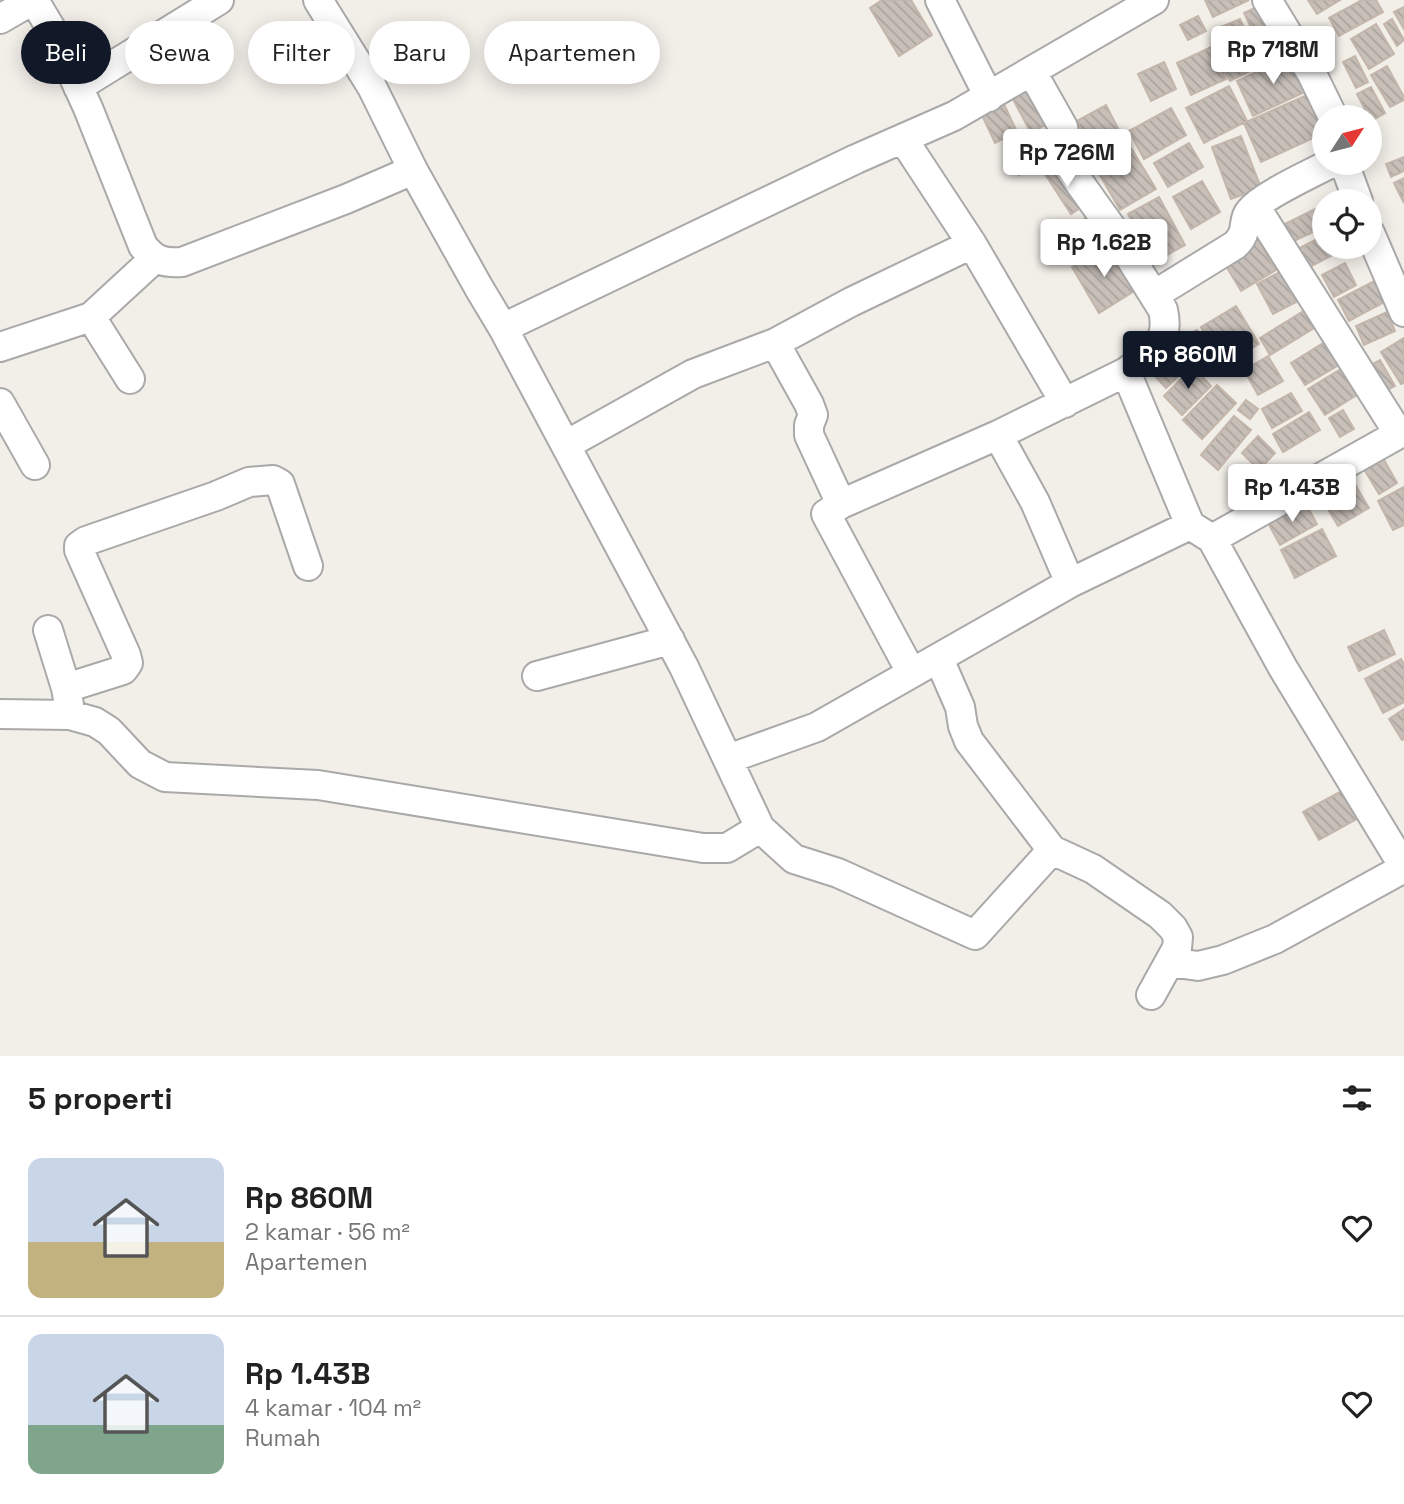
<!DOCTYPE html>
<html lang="id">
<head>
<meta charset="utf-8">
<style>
	:root { --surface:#fff; --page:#f6f6f6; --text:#222; --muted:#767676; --line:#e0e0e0; --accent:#111827 }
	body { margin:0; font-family:"Space Grotesk",sans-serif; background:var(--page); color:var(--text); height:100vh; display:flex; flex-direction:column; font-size:26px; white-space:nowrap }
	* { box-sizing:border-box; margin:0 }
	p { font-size:23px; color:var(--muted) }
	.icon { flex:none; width:38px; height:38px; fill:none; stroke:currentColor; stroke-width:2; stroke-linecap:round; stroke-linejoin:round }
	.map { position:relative; height:1056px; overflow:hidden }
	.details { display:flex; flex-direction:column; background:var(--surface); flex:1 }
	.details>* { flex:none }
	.top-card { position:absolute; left:21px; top:21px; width:700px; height:63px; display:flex; gap:14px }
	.needle { width:46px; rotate:54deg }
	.buttons { position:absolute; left:1312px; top:105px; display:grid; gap:14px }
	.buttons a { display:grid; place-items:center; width:70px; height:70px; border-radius:50%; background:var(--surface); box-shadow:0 4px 18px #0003; font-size:35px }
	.price { position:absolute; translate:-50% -60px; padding:0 16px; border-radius:7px; background:#fff; color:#222; font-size:23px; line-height:46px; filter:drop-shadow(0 2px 4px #0008) }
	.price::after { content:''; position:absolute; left:50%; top:42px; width:21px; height:16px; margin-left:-10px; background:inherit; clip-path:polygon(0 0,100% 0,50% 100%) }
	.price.selected { background:var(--accent); color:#fff }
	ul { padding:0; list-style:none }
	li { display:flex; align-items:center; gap:21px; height:175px; padding:0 28px }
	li+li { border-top:2px solid var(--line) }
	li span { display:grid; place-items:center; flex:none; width:196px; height:140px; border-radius:14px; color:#555 }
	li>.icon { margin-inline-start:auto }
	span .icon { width:84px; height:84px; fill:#fffc; stroke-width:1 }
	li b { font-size:30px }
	h2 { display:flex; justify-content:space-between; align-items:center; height:84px; padding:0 28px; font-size:30px }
	.pill { padding:0 24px; border-radius:32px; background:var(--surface); box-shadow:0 4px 18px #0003; font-size:24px; line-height:63px }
	.pill.selected { background:var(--accent); color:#fff }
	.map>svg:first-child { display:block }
</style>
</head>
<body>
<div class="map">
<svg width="1404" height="1056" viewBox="0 0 1404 1056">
	<defs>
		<pattern id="building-back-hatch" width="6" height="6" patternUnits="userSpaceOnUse" patternTransform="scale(1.75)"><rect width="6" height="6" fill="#c7bfb8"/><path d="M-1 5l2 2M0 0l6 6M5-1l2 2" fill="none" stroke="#aba49e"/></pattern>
	</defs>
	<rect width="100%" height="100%" fill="#f2efe9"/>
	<path fill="url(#building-back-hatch)" stroke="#c4b6ab" stroke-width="2" d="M882,0H911L932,35L899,56L870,8Z
		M1205,0H1249L1213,17Z
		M1308,0H1340L1317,14Z
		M1362,0H1376L1383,12L1339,36L1329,18Z
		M1261,5L1271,27L1254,34L1244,13Z
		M1404,7V29L1394,12Z
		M1198,16L1206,31L1188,40L1180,25Z
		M1240,19L1249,39L1225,49L1216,29Z
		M1392,19L1404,40L1397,46L1384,24Z
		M1376,24L1394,54L1369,69L1351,39Z
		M1280,27L1286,37L1234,63L1229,52Z
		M1291,41L1294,49L1230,81L1225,72Z
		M1211,47L1226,79L1191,95L1177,63Z
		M1293,55L1309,90L1253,116L1237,81Z
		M1355,56L1368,82L1356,88L1343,62Z
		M1164,62L1176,89L1151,101L1138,74Z
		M1387,66L1404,97V100L1390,107L1371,75Z
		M1033,76L1056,119L1031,133L1008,90Z
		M1229,86L1247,121L1204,143L1186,108Z
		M1371,87L1385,113L1371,121L1357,94Z
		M1307,95L1324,133L1261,162L1244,123Z
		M1002,100L1017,132L995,143L980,111Z
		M1106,105L1120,132L1091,148L1077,121Z
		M1171,108L1186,135L1144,159L1129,131Z
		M1045,134L1056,159L1019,175L1009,151Z
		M1241,136L1261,188L1231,199L1212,147Z
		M1128,143L1156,189L1120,210L1093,163Z
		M1189,143L1203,167L1168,187L1154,163Z
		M1404,157V171L1391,177L1386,164Z
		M1063,164L1088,203L1071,214L1045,174Z
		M1404,178V203L1394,183Z
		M1202,181L1220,212L1191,229L1173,197Z
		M1159,197L1185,245L1154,262L1128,214Z
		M1315,209L1324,227L1294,241L1285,224Z
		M1091,215L1105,239L1068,261L1054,237Z
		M1325,235V247H1348L1304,270L1294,251Z
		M1258,240L1276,270L1241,291L1223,261Z
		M1109,245L1136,290L1099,313L1072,267Z
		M1345,263L1356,285L1334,297L1322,275Z
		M1280,272L1296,302L1273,314L1257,284Z
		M1378,279L1388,300L1349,321L1338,300Z
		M1236,306L1259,344L1223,365L1201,327Z
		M1305,310L1316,327L1270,355L1260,338Z
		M1387,312L1395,331L1364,345L1356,326Z
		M1197,330L1209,354L1194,362L1181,338Z
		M1404,338V383L1401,384L1381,352Z
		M1325,342L1339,365L1305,385L1291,363Z
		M1177,351L1190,365L1166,388L1153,374Z
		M1268,356L1283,381L1258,395L1244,370Z
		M1380,360L1395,386L1385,391L1371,365Z
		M1193,367L1211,386L1182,415L1164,396Z
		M1344,367L1360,393L1325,415L1308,389Z
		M1217,385L1236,403L1202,439L1183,420Z
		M1291,393L1302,411L1272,428L1262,409Z
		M1246,400L1258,409L1250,419L1238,410Z
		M1343,410L1354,429L1340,437L1329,418Z
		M1309,412L1320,430L1283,452L1273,434Z
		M1234,416L1251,430L1218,470L1201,455Z
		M1258,436L1275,453L1259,470L1242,453Z
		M1383,458L1397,483L1379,494L1364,469Z
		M1353,481L1369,508L1338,526L1322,499Z
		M1404,487V525L1393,530L1378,501Z
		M1305,502L1317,524L1280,545L1268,523Z
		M1322,529L1336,556L1295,578L1281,550Z
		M1384,630L1395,654L1359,671L1348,647Z
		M1401,659L1404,664V702L1383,713L1365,679Z
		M1404,709V739L1402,740L1389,719Z
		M1347,788L1362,816L1319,840L1303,812Z"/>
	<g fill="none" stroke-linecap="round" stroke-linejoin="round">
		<g stroke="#a9a9a9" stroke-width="32">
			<path id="minor" d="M34,0L53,32L88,108L143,246C155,261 163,263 182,262L346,199L413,170
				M318,0L372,87L413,170L479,288L503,328L684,667L760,828L794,859L838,873L975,935L1052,850
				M940,0L989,97
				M1267,0L1312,74L1333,117
				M0,19L33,0
				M1032,72L1063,127C1066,139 1059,147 1061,157L1111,227L1163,310C1171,344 1150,354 1126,372
				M78,87L219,0
				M903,139L972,244L1065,403
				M1344,163L1358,201
				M1255,206L1399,434
				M1370,233L1404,312
				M1154,295L1235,245C1250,231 1241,221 1250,211C1263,195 1311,174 1331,163
				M91,317L130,379
				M503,328L856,159L954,116L1154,0
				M775,343L809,404L813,415L809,425V435L841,504
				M0,347L91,317L154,259
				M0,403L35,465
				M566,445L693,374L775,343L851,302L972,244
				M1212,539L1404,431
				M1070,583L1035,502L998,435L1126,372L1190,525L1212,539L1283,668L1404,867
				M48,630L66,688L69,705
				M939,659L960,707L963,726L969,741L1052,850L1093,869L1160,915L1173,928L1178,937L1177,948L1151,995
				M911,672L826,514L841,504L998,435
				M537,676L670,640
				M66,688L123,670L128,663L126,655L79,550V546L86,541L216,496L249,482L273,480L280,484L308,566
				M0,714L70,715L95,722L109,731L140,764L165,777L318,785L703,848H727L760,828
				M728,759L817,727L1070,583L1190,525
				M1170,962L1198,966L1223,960L1275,939L1404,868"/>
		</g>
		<use href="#minor" stroke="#fff" stroke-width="28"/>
	</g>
</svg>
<div class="buttons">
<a><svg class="needle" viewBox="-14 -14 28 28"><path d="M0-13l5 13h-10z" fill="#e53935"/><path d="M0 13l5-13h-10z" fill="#767676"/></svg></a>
<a><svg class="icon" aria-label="locate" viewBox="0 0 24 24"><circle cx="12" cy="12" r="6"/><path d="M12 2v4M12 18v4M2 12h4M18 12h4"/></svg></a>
</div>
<b class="price" style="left:1273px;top:86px">Rp 718M</b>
<b class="price" style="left:1067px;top:189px">Rp 726M</b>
<b class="price" style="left:1104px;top:279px">Rp 1.62B</b>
<b class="price selected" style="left:1188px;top:391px">Rp 860M</b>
<b class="price" style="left:1292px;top:524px">Rp 1.43B</b>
<div class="top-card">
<a class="pill selected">Beli</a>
<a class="pill">Sewa</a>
<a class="pill">Filter</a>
<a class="pill">Baru</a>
<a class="pill">Apartemen</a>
</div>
</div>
<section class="details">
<h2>5 properti<svg class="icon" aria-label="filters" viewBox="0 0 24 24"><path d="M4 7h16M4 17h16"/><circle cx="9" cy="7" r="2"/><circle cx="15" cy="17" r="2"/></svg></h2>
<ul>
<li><span style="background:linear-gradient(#c9d6e8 60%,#c2b280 0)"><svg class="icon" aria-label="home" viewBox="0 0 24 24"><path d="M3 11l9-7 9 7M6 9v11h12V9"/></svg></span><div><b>Rp 860M</b><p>2 kamar · 56 m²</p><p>Apartemen</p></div><svg class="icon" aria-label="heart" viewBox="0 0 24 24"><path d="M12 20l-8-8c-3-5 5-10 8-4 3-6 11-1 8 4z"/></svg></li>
<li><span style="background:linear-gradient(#c9d6e8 65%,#7fa58c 0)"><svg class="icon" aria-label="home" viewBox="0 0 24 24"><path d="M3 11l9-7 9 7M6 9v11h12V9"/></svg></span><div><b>Rp 1.43B</b><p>4 kamar · 104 m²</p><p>Rumah</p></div><svg class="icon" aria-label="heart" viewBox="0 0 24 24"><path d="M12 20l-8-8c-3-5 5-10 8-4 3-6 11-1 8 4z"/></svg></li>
</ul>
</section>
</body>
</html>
